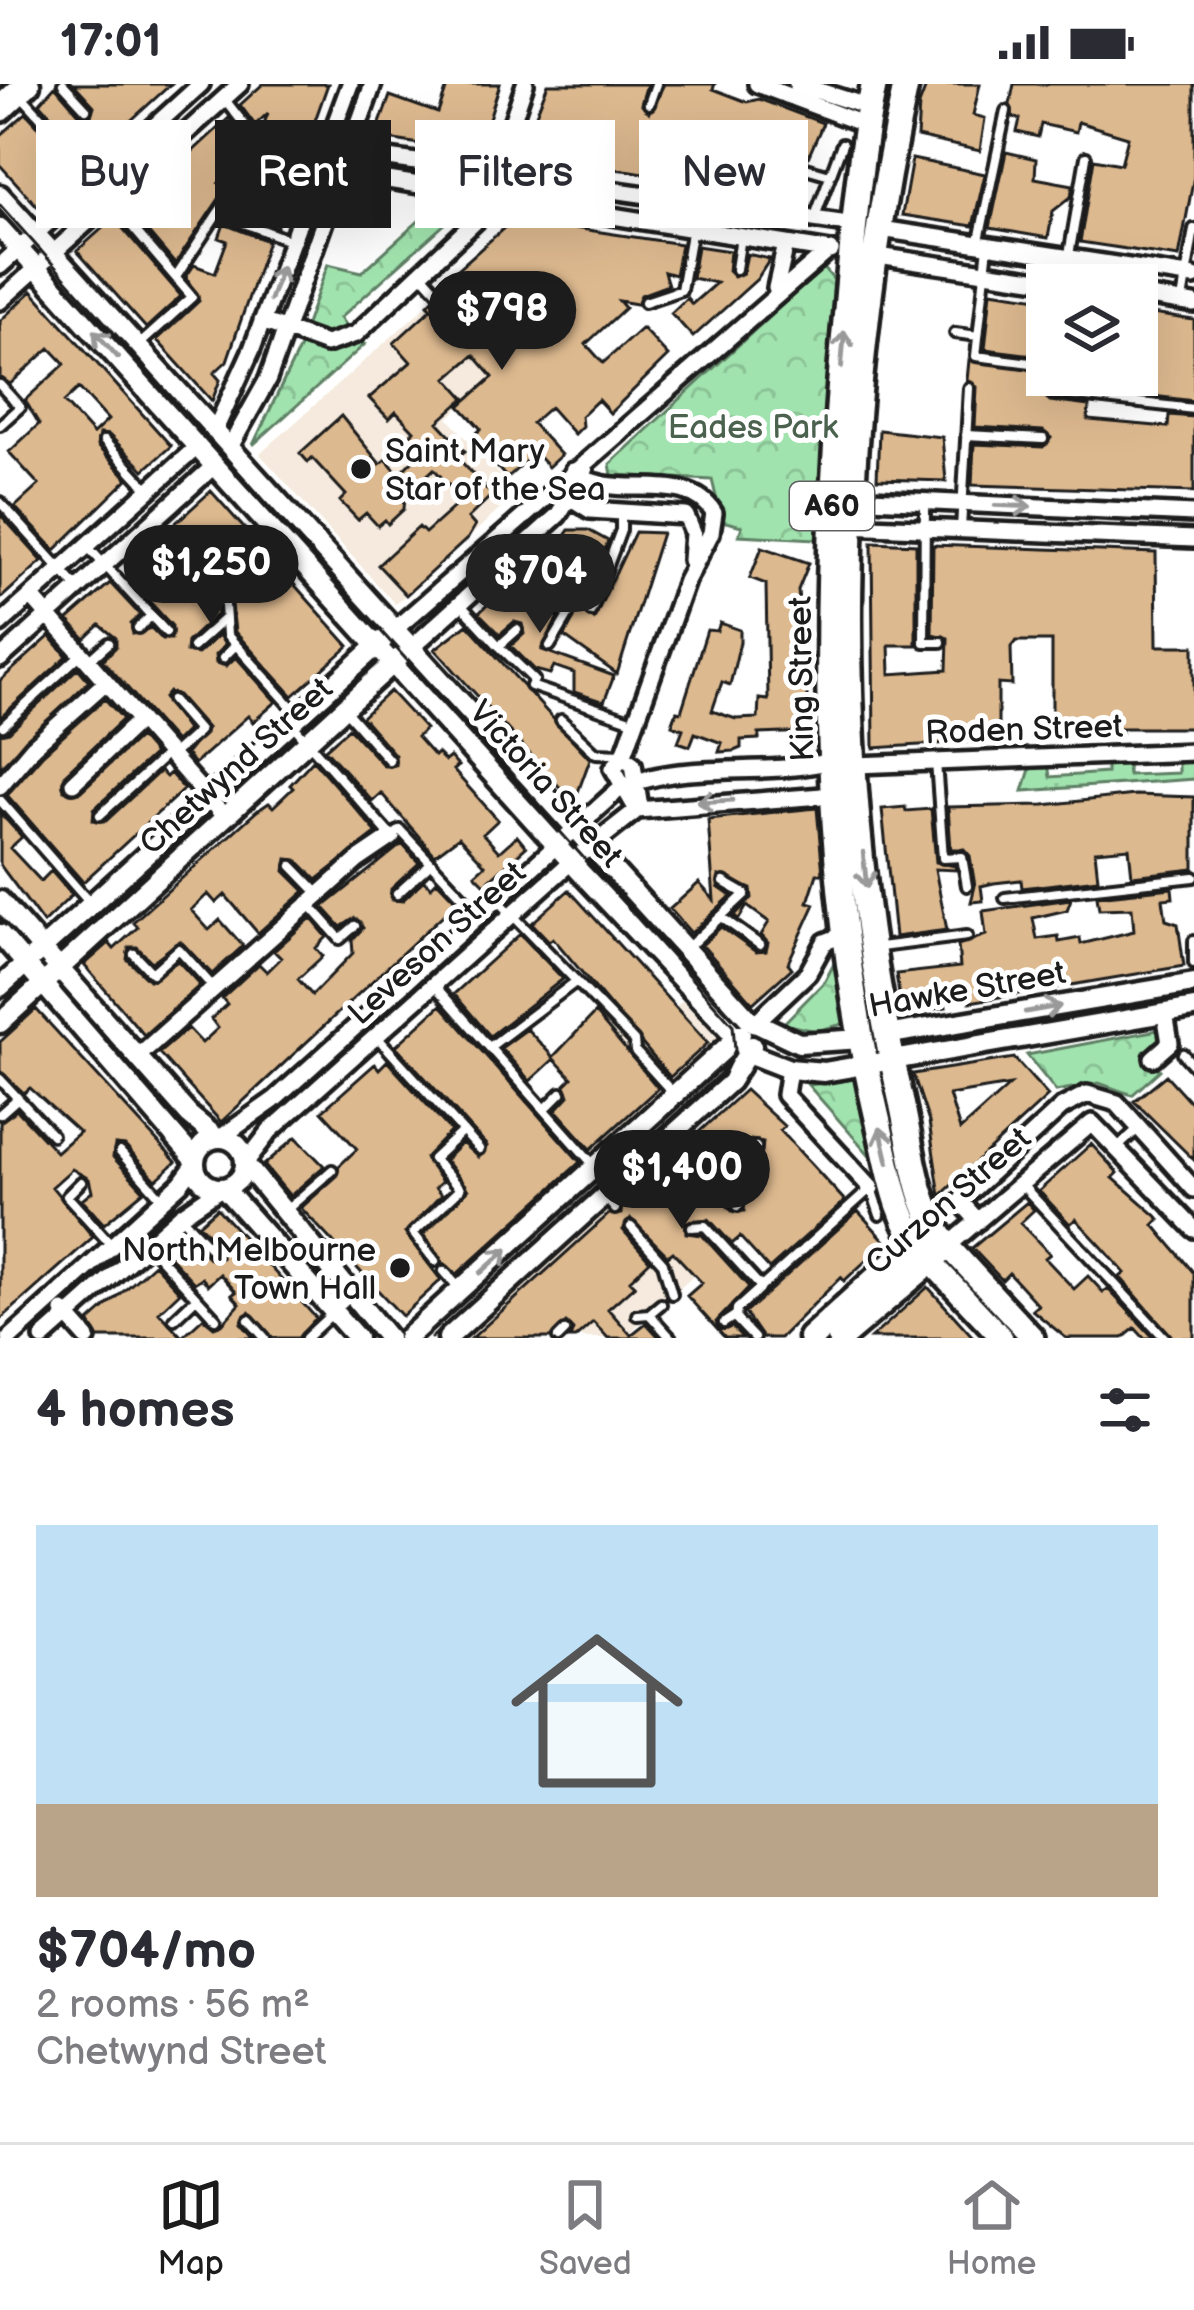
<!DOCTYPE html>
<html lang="en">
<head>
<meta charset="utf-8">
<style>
	:root { --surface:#fff; --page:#f2f2f3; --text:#2b2b33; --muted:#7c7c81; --line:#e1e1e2; --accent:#1c1c1c }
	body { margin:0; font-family:"Balsamiq Sans",sans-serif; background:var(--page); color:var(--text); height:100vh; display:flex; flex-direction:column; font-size:45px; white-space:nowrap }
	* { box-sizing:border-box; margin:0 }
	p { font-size:39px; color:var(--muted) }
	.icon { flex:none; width:66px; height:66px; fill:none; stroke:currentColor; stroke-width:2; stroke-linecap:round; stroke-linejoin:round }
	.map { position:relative; height:1254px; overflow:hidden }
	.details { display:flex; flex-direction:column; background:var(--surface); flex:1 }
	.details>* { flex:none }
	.top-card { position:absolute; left:36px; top:36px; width:1122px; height:108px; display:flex; gap:24px }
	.fabs { position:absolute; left:1026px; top:180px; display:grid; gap:24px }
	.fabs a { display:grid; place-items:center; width:132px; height:132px; border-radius:0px; background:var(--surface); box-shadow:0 12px 48px #0002; font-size:60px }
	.price { position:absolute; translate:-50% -102px; padding:0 27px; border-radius:42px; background:var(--accent); color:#fff; font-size:39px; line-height:78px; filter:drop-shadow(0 3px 6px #0008) }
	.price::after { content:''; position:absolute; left:50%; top:72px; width:36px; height:27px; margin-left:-18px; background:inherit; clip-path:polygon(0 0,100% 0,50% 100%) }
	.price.current { background:#222; color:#fff }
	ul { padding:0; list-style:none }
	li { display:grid; align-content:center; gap:24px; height:636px; padding:0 36px }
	li span { display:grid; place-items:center; height:372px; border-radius:0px; color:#555 }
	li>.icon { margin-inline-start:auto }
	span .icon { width:216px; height:216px; fill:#fffc; stroke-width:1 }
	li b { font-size:51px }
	h2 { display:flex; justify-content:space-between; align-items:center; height:144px; padding:0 36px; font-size:51px }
	.chip { padding:0 42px; border-radius:0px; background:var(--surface); box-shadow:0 12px 48px #0002; font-size:42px; line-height:108px }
	.chip.current { background:var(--accent); color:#fff }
	.status { display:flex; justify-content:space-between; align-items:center; height:84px; padding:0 60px; background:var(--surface); direction:ltr }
	.status svg { height:33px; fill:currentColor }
	.dock { display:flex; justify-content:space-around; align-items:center; height:168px; border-top:3px solid var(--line); background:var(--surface); font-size:33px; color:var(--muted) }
	.dock a { display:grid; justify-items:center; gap:6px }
	.dock .current { color:var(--accent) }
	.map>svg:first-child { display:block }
</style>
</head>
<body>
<div class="status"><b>17:01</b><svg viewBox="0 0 49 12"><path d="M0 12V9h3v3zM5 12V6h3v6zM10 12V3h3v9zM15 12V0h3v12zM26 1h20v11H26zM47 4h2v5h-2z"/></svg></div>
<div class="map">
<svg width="1194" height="1254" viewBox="0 0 1194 1254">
	<defs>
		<pattern id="grass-tufts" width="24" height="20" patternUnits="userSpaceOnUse" patternTransform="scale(3)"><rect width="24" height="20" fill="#a1e3ae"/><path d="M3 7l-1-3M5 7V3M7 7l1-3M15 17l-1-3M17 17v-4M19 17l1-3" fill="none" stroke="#8ac295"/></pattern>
		<pattern id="park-crowns" width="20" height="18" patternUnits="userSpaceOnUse" patternTransform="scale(3)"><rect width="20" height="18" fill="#a1e3ae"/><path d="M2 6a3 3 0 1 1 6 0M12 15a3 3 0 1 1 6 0" fill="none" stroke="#8ac295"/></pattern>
	</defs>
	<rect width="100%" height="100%" fill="#fff"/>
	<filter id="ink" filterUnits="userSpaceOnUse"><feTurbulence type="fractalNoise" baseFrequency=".00833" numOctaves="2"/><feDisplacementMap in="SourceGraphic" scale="24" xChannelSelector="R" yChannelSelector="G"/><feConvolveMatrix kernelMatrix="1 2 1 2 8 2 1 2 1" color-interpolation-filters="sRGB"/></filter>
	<g filter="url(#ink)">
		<path fill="#f5eadd" d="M428,220L493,293L448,334L517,410L395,520L260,370Z
			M684,915L721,955L457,1199L410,1151L483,1084L494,1095L554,1039L547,1030L577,1001L552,974L609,922L641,955Z
			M745,1006L847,1116L788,1168L738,1113L700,1147L719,1168L624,1254H583L573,1243L561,1254H462Z"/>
		<path fill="url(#grass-tufts)" stroke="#5e8065" stroke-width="3" d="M1178,672H1194V695L1023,707L1032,679H1048L1050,693L1106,689V676L1126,674L1128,691L1178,689Z"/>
		<path fill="url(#park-crowns)" stroke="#5e8065" stroke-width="3" d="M433,124L458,128L340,234L349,246L333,255L304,246L328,180L362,188Z
			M823,183L834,196L816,455L739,451L742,442L722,437L712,396L612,391L610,380Z
			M356,257L365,260L253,361L301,261L332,267Z
			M838,872L847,939L816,947L783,940L825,897Z
			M1158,946L1160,953L1144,968L1160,986L1132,1011L1099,999L1056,1007L1027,971Z
			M856,995L859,998L873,1075L808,1001Z"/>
		<path fill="#ddb98f" stroke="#1c1c1c" stroke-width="3" fill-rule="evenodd" d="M74,0H171L37,122L0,81V52L26,29L52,57L62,58L64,46L40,19L55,2L80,31L91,32L94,22Z
			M263,0H328L277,143L231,125L240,117L266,60L261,48L268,29L255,41L240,21Z
			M448,0H500L478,69L375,53L390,12L438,29Z
			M548,0H647L641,20L649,28L664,0H715L713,5L747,18L759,15L823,39L807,76L728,53L719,58L724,69L799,91L790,115L632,87L518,75Z
			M927,0H980L973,31L985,34L980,67L917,53L919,21Z
			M1014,0H1194V92L1179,173L1080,158L1094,75L1121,80L1128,53L1078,38L1076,48L1041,40L1038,53L1017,48L1020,35L1013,33L1010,20Z
			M229,34L243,52L229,65L242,79L219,99L227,103L175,180L129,126Z
			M1006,68L1036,75L1035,94L1073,101L1071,113L1053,127L1048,154L990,144Z
			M912,75L985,90L973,142L902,131Z
			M114,134L181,212L146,244L77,167Z
			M514,135L681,160L675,191L664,188L668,201L641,211L637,220L619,217L625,224L586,260L603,279L642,244L668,272L610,329L598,316L581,332L582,342L574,350L550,323L532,339L561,371L548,383L535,369L507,394L471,354L481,345L460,322L493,293L474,271L447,294L465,314L438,338L465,367L457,373L492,411L468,434L475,442L468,454L406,511L378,481L419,443L425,449L462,416L434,385L405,412L404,425L388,440L385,436L378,442L366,429L358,436L340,417L346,411L312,374L308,378L300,369L341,332L380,380L386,375L399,390L414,375L402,358L414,347L396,328L389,335L369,314L411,278L394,259L432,224L428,220L433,215L469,254L480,253V242L446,205L460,192L456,187Z
			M224,140L268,157L227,277L214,289L220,296L212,317L157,256L199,217L186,193L194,181L215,189L227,157L219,154Z
			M697,162L730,167L728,187L734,193L743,189L747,170L770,175L757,195L693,253L671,229L687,214L692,220L716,199L692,194Z
			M32,207L171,362L144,386L109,351L99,350L97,362L128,395L55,466L15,423L39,401L9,368L39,340L25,316L65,280L50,264L10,300L0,293V237ZM79,304L108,336L93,350L64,318Z
			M991,207L1046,215L1041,272L985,265Z
			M1138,228L1194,236V317L1120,308L1121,291H1137Z
			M969,276L1071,291L1069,303L1049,301L1043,311L1050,317L1089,322L1088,336L1168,343L1169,331L1194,333V408L972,401L974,360L1043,363L1051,354L1043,347L975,343L977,303L967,296Z
			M879,346L942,353L946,397L877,395Z
			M211,407L349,562L293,612L235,548L230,502L204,472L195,471L191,481L216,510L217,530L187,558L186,568L198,570L219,551L225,561L215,571L216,579L226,582L236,573L276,618L253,638L248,632L194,680L186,670L207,644L178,611L169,608L164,614L187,646L175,658L103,576L116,563V554L100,541L85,555L68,536L110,499L140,531L131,540L133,550L151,544L162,555H171L172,542L127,493L144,477L141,473L150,462Z
			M0,430L42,477L0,515Z
			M569,446H588L608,457L593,497L580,503L551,472Z
			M635,448L662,449L617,590L565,553L575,528L535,483L594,535Z
			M872,458L916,460V561H889L890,590L947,586L948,554L932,550L933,461L1156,469L1157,562H1194V644H1121V649L1052,653V557H1016L1011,563L1012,601L998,600V656L874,664Z
			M762,463L809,479L798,506L810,648L759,650V655L741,656V664L734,667L719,668L722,659L695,649L690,662L678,658L683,645L672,641L677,627L681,628L707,546L717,547L720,539L740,546V558L730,601L722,598L712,627L736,635L758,634L759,615L768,616L766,500L750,494Z
			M519,490L558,533L542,566L614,592L604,618L574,608V589L554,582L550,590L535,586L511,562L524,550L522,540L514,538L500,550L479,529Z
			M467,540L590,675L574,719L435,565Z
			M50,552L67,572L0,634V597Z
			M78,584L89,597L0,683V650L9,648Z
			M390,607L425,645L417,653L434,672L437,669L445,677L450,673L458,682L453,686L498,736L483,750L499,768L517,752L526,763L485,800L475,790L485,781L459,753L435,771L381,709L372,717L325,665L349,644L384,682L395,681V671L362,633Z
			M105,615L123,635L65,690L64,706L80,708L139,653L154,670L94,725L93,736L106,737L160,687L166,693L170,689L184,705L83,798L7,711L42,671Z
			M313,676L377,749L317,796L297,776L287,775L285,787L305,807L258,849L225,811L216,819L208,810L191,826L209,846L220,836L243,862L212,890L180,857L152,878L137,863H129L127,875L149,896L178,877L200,901L144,951L84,881L109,859L114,865L138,843L133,838L257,727L269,719L273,723L293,704L290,701Z
			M1134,711L1194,713V785L1132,792L1129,764L1095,767L1098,795L1022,804L1021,796L994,799L981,802L983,817L971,818L975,802L970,772L964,765H951L948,723L1044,721Z
			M905,723L906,727L931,725L936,778L955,782L956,786L935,785L947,846L895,853L882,725Z
			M817,724L823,790H817L808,818L815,820L788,879L792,884L753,919L702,861L721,843L756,868L766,867L768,859L761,851L769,838L747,822L739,835L734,832L752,814L751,805L719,792L718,803L731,812L691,849L670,825L699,799L714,816L708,735Z
			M0,729L22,753L10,764L41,797L51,787L72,811L43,839L0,781Z
			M402,760L419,779L391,805L392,816L402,817L424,796L431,803L437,797L457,818L221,1038L159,969L188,944L202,959L218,944L211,935L227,920L222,914L259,880L267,888L281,874L274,867L311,834L327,853L316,864L323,872L298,895L312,911L353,869L352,856L363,844L355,834L341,843L323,823Z
			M1172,804L1173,814L1163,815L1166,836L1178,840L1184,882L970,918L969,911L944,913L946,923L902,930L896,890L960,883L958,861L986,851L983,827L1071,815L1067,826L1033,834L1037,855L1058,852L1059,858L1080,854L1081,860L1134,847L1132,824L1099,825L1097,812Z
			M569,806L708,959L670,993L553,854L549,857L532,839Z
			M520,850L563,895L490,952L454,910Z
			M441,921L580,1078L457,1190L443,1179L424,1150L468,1106L445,1076L462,1059L478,1073L487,1062L396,962Z
			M36,925L176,1078L156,1096L125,1062L115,1061L113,1073L144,1107L104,1140L82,1116L92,1108L89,1095L72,1085L52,1103L93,1153L0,1236V1038L17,1026L56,1068L79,1048L30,1004L24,1009L0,987V958Z
			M595,929L658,1004L591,1065L556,1026L569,1012L565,1001L572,994L554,975L530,997L501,964L527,945L553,973Z
			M1014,974L1048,1012L940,1112L929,1038L913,990ZM1010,1001L960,1046L949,1011Z
			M387,977L451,1047L425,1074L442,1098L435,1104L441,1111L405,1149L441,1196L402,1232L301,1124L337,1092L339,1082L357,1065L322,1027L375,980L379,985Z
			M1166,991L1194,1022V1076L1134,1017Z
			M745,1006L784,1042L780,1046L845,1117L769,1185L740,1153L732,1160L709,1135L685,1138L686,1149L702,1151L749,1203L716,1238L719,1246L732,1243L743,1254H725L687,1212L702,1199L673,1168L668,1172L631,1135L623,1146L650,1177L630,1196L635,1201L608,1225L631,1251L646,1239L660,1254H608L593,1238L575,1254H570L573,1246L566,1239L550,1254H472L609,1130H621V1119L678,1067L732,1127H744L745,1118L729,1100L762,1068L763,1058L751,1056L718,1087L690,1056Z
			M296,1053L324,1082L290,1112L264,1081Z
			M1091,1060L1118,1089L1113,1094L1160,1135L1154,1141L1194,1189V1254H1173L1120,1193L1125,1189L1103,1164L1076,1135L1070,1140L1039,1107Z
			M1027,1118L1034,1126L1020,1139L1050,1170L1045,1174L1074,1205L1088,1192L1103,1208L1108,1205L1154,1254H1144L1135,1244L1123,1254H1066L1032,1226L1038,1221L1009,1189L1002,1196L972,1164Z
			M217,1124L316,1234L298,1254H273L249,1228L241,1239L254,1254H99L89,1238L154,1180L180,1208L159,1228L182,1253L203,1234L214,1243L222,1240L240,1220L232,1211L236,1208L220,1190L208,1201L202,1194L194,1199L169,1172L189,1154L210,1175L221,1174L222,1164L199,1140Z
			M858,1127L886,1158L844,1197L841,1193L780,1254H762L745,1229Z
			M928,1203L974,1254H871Z"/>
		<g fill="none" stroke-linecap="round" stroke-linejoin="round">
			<g stroke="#1c1c1c" stroke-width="16">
				<path id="service" d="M63,0L86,25
					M19,9L57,51
					M226,17L258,58
					M649,20L656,0
					M726,61L830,91
					M111,118L192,213L140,260
					M218,129L242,95
					M814,135L842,60
					M978,161L1006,27
					M988,162L976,272L1047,281
					M1069,171L1086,73
					M736,185L741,153
					M421,189L474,248
					M176,193L218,129L291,157
					M1182,216L1194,145
					M645,218L681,206L692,144
					M955,249L978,252
					M0,301L20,323L0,341
					M1051,309L1194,325
					M966,351L1043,355
					M104,357L148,405
					M0,418L77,503
					M925,419L924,558H941
					M961,445L969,304
					M528,459L580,515L590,504
					M88,463L166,548
					M515,473L568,532L550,562
					M199,478L224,507L227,551L298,630
					M462,522L499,562L517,546
					M591,527L621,446V430
					M138,544L151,532
					M499,562L534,596L531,602L633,637
					M193,563L224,535
					M223,574L235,562
					M89,577L109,559
					M344,625L389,676
					M561,636L596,669L623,670
					M291,639L392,753L400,746L479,830
					M3,642L80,571
					M172,671L199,647L172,616
					M936,678L943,774L962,773L967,802
					M0,716L89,818
					M100,731L167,670
					M292,782L318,809
					M397,810L431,779
					M1005,814L1194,793
					M498,816L634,957L635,967L673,1009
					M309,820L340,855L355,842
					M721,833L760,861
					M1194,857V879
					M880,863L967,852
					M685,866L745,810L724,798
					M134,870L152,889L179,865L213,903
					M435,902L592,1079
					M377,953L479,1065
					M491,962L574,899
					M1183,970L1194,982
					M0,995L52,1051
					M546,1024L561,1009
					M0,1030L17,1015
					M675,1051L738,1122
					M1119,1062L1139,1044
					M120,1068L163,1116
					M81,1098L67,1112L113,1163
					M718,1099L756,1063
					M1023,1102L1165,1254
					M603,1111L615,1125
					M284,1128L332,1086
					M181,1133L215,1169
					M631,1143L663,1179L672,1210
					M692,1143L705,1142L761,1203
					M148,1161L216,1235
					M435,1177L413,1149L460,1105L433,1075L463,1047
					M444,1187L459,1204
					M649,1230L671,1254
					M637,1231L649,1230L661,1220
					M174,1235L196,1214
					M249,1236L265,1254
					M724,1239L736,1231
					M306,1254L350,1213
					M558,1254L565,1247
					M754,1254L736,1235L737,1225L871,1104L880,1131"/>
			</g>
			<g stroke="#1c1c1c" stroke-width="24">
				<path id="minor" d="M757,0L866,41
					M797,0L869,23
					M326,65L855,141
					M319,85L831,167
					M881,145L1194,193
					M878,172L1072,201
					M0,182L201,0
					M776,204L786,160
					M1137,211L1194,220
					M0,217L240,0
					M262,237L326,260L356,250L480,133L525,0
					M215,346L252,265L350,0
					M230,363L268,295L373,0
					M573,387C612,421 686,382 714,429L711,449L686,497L623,673L613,684L637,726
					M563,409L590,426L686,432
					M849,414L1194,430
					M686,432L693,449L691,476
					M846,441L1194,455
					M31,512L223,731
					M0,540L198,362
					M394,546L828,167
					M411,564L558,431L585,387
					M0,575L215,381
					M623,673L633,680L640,724
					M856,681L1194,668
					M73,699L140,636
					M0,702L33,663L106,598
					M754,940L808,889L825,858L846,850
					M137,973L358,776L392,753
					M1153,974L1170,959L1165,929
					M789,985L785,1011L871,1104
					M220,1054L274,1016L617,707C674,674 768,695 834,676
					M246,1078L270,1047L571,778L637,726L836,711
					M978,1137L960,1117L1062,1023L1087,1010L1117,1019L1194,1105
					M948,1162L1092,1039L1194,1145
					M63,1227L87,1254
					M10,1254L181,1099L195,1080
					M43,1254L180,1132L221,1104"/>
			</g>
			<g stroke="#1c1c1c" stroke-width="27">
				<path id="tertiary" d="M0,111L749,935L799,959L862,955
					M0,144L583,791L753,971L789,985L824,988L1194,924
					M0,817L189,1031L217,1054
					M0,850L195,1076
					M0,903L383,556
					M0,939L399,574
					M886,951L1194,899
					M195 1079a25 25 0 1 1 50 0a25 25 0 1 1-50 0Z
					M246,1081L388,1254
					M224,1104L357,1254
					M407,1254L741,950
					M448,1254L730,997L752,962"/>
			</g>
			<g stroke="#1c1c1c" stroke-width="30">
				<path id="secondary" d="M948,1162L1033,1254
					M929,1176L1002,1254"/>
			</g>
			<g stroke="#1c1c1c" stroke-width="33">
				<path id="primary" d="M0,25L27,0"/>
			</g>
			<g stroke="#1c1c1c" stroke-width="33">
				<path id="trunk" d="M874,0C857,83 852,169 844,253C822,510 818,780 877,1032C889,1082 895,1136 929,1176
					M811,1254L897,1176L929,1160
					M840,1254L948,1162C916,1124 912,1064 901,1016C826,694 836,322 906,0"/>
			</g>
			<use href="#service" stroke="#fff" stroke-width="8"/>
			<use href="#minor" stroke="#fff" stroke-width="15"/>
			<use href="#tertiary" stroke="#fff" stroke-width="18"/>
			<use href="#secondary" stroke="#fff" stroke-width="21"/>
			<use href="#primary" stroke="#fff" stroke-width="24"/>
			<use href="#trunk" stroke="#fff" stroke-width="24"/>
			<path stroke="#1c1c1c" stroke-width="3" d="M0,2L2,0
				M0,121L733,941L735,966L723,992L431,1254"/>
		</g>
		<defs><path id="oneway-shaft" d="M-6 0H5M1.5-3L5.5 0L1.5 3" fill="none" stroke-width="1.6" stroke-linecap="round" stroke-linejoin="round" transform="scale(3)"/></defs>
		<g stroke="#999">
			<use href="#oneway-shaft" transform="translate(276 199) rotate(-70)"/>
			<use href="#oneway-shaft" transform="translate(106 260) rotate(-132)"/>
			<use href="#oneway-shaft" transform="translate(843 265) rotate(-85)"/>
			<use href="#oneway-shaft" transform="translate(1013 422) rotate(2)"/>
			<use href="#oneway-shaft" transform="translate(715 717) rotate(177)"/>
			<use href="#oneway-shaft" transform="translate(865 786) rotate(84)"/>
			<use href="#oneway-shaft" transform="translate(1043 925) rotate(-10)"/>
			<use href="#oneway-shaft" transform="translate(884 1061) rotate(-103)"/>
			<use href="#oneway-shaft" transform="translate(494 1177) rotate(-42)"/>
		</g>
	</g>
	<g fill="#1c1c1c" stroke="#fff" stroke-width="4.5">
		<circle cx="361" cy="385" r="12"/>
		<circle cx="400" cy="1184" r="12"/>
	</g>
	<g text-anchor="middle" stroke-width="10" stroke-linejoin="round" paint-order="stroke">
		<rect fill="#fff" stroke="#606060" stroke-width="3" x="790" y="398" width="84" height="48" rx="9"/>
		<g font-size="30" font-weight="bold" fill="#1c1c1c">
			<text x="832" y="432">A60</text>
		</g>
		<g font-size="33" fill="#4b624f" stroke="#fff">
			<text x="753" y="354">Eades Park</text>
		</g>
		<g font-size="33" fill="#1c1c1c" stroke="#fff" text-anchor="start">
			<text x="385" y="378">Saint Mary<tspan x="385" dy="38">Star of the Sea</tspan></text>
			<text x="376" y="1177" text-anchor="end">North Melbourne<tspan x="376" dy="38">Town Hall</tspan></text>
		</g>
		<g font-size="33" fill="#1c1c1c" stroke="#fff">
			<text transform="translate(800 595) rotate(-91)" y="12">King Street</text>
			<text transform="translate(1024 644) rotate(-2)" y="12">Roden Street</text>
			<text transform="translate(235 681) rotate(-42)" y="12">Chetwynd Street</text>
			<text transform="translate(547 699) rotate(48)" y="12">Victoria Street</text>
			<text transform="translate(436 858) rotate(-42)" y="12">Leveson Street</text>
			<text transform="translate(967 904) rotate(-10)" y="12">Hawke Street</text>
			<text transform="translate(947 1116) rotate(-41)" y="12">Curzon Street</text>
		</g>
	</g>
</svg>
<div class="fabs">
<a><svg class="icon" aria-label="layers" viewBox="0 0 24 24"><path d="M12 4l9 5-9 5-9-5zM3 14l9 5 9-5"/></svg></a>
</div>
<b class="price" style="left:502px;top:289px">$798</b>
<b class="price" style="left:211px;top:543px">$1,250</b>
<b class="price current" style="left:540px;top:552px">$704</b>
<b class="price" style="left:682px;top:1148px">$1,400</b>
<div class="top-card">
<a class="chip">Buy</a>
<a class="chip current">Rent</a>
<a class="chip">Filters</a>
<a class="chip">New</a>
</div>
</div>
<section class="details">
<h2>4 homes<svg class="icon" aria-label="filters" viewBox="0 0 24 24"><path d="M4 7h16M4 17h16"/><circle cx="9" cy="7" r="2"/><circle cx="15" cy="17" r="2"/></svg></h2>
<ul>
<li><span style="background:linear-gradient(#bfe0f5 75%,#b9a48a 0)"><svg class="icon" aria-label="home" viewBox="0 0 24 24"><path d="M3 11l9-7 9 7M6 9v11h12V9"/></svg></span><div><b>$704/mo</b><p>2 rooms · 56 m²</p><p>Chetwynd Street</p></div></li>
</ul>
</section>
<nav class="dock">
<a class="current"><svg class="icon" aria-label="map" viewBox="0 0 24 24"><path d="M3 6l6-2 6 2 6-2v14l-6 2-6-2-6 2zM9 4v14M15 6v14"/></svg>Map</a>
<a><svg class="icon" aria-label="saved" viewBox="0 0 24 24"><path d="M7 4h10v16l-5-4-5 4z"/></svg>Saved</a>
<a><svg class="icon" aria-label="home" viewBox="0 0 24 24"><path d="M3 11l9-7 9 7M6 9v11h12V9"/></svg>Home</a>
</nav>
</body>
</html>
